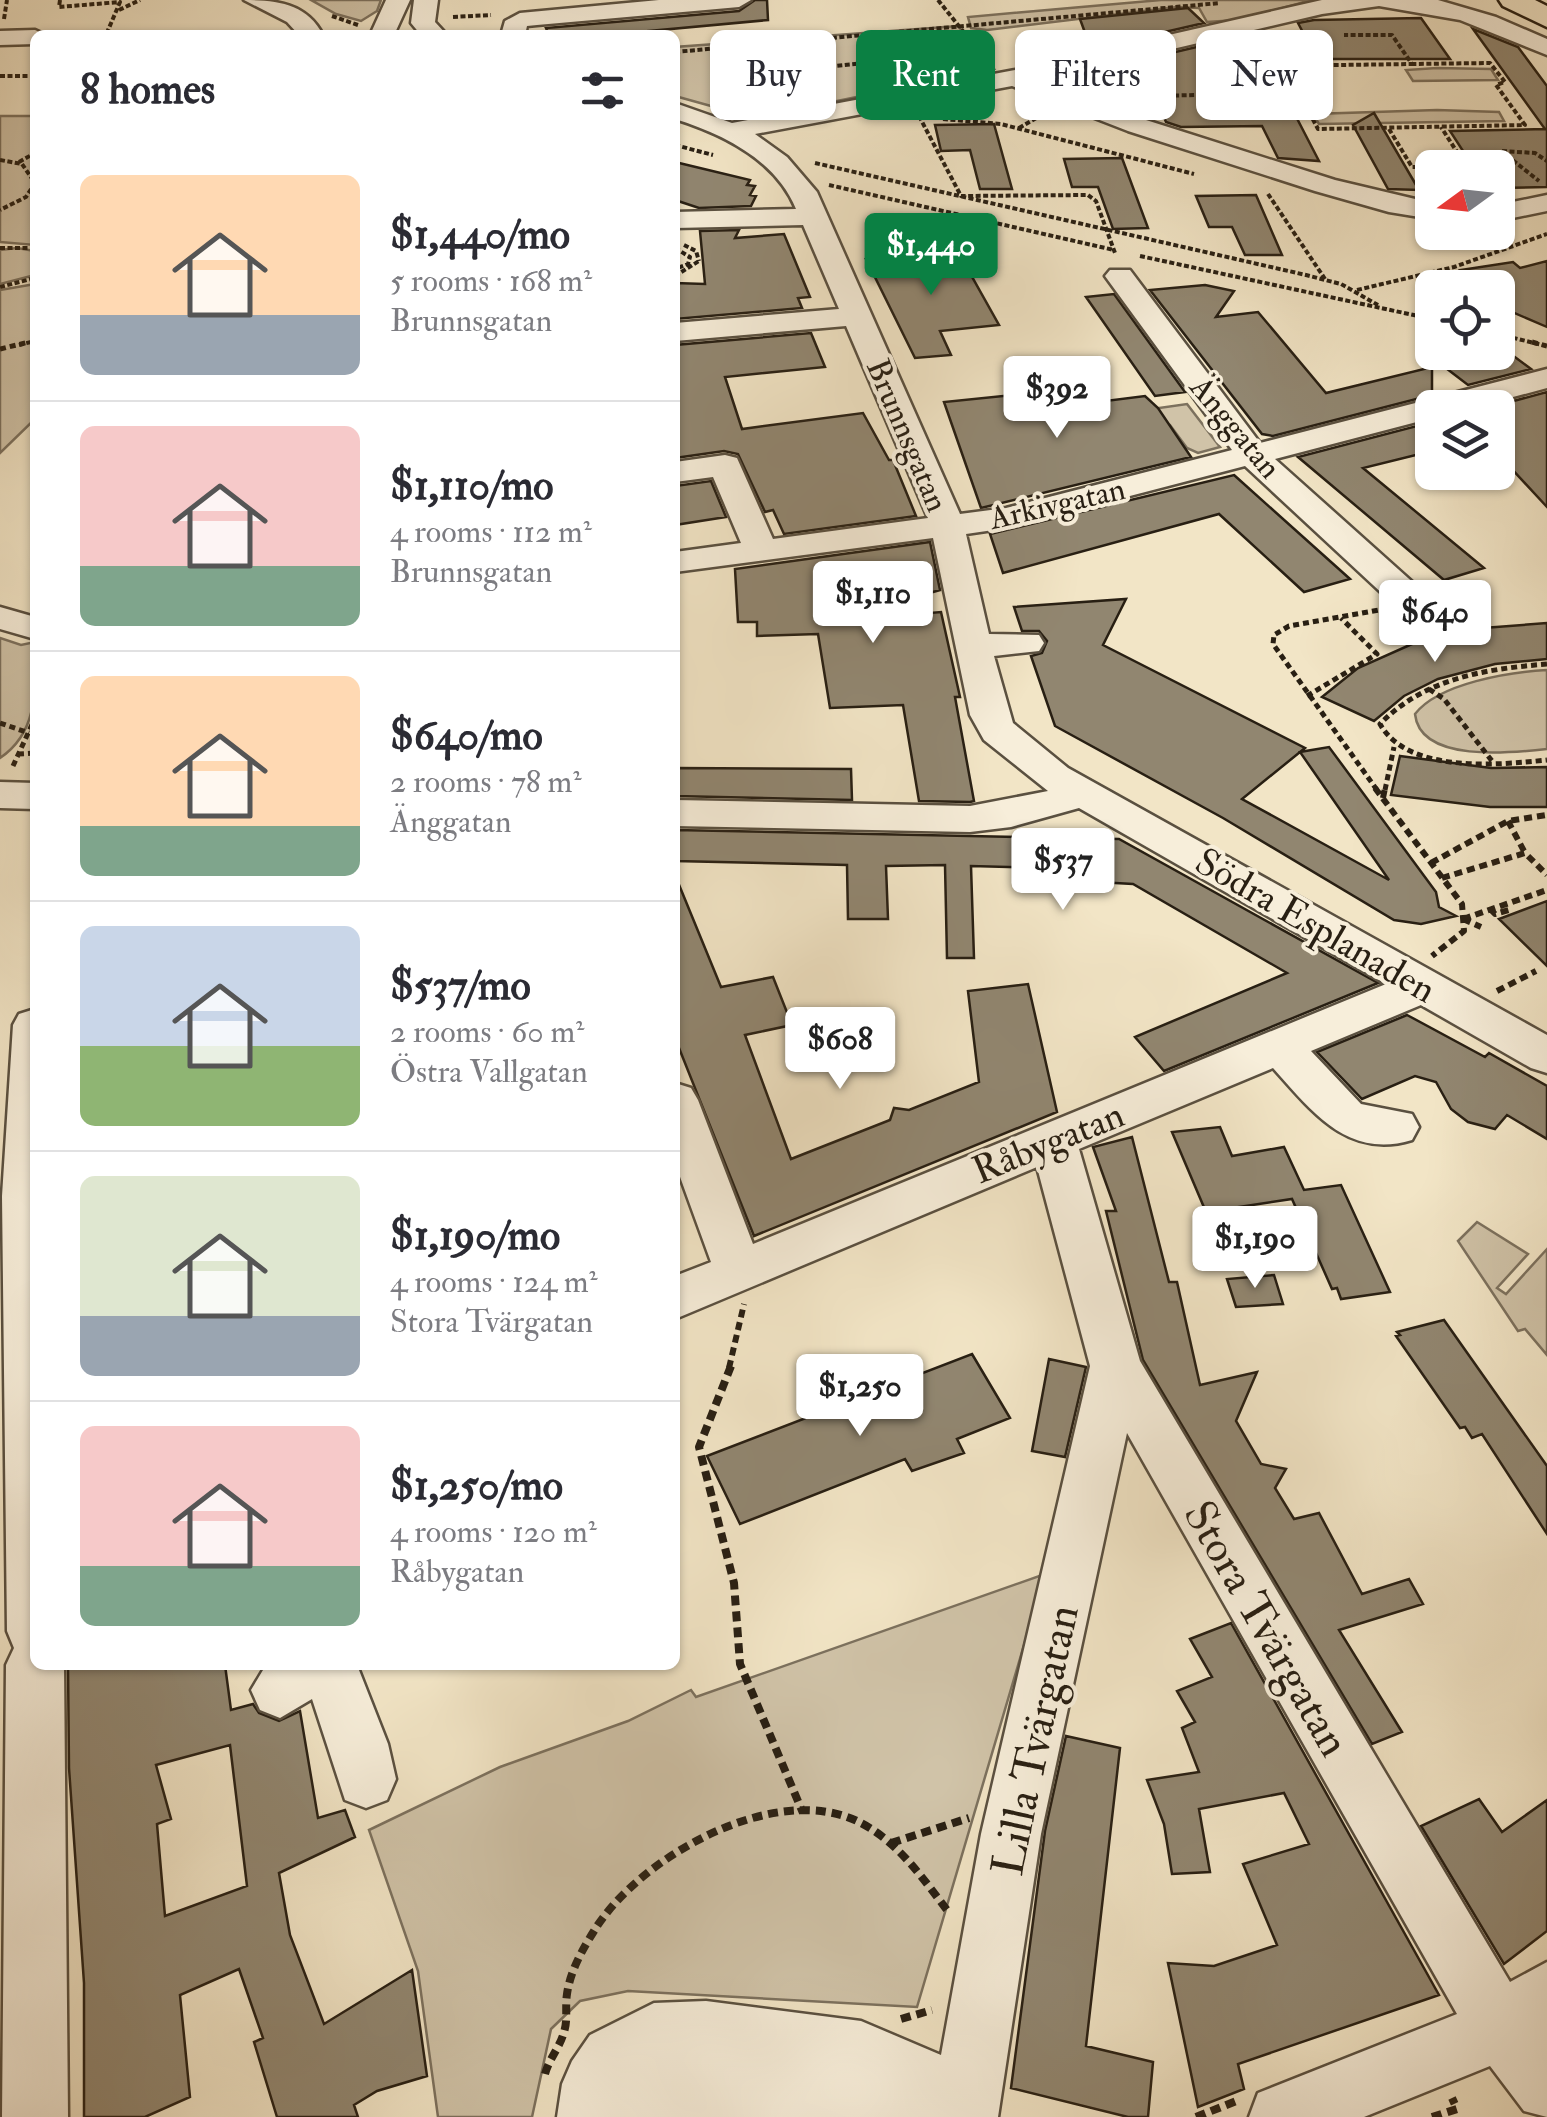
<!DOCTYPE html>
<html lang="en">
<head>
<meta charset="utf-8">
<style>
	:root { --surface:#fff; --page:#f2f2f3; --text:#2b2b33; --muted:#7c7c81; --line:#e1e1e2; --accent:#0b8043 }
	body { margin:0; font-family:"IM FELL Double Pica",serif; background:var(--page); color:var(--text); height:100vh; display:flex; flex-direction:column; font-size:38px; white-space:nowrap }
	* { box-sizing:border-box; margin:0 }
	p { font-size:32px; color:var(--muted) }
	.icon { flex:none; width:55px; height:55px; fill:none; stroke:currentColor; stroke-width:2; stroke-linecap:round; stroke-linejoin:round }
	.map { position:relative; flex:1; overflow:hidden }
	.drawer { position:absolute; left:30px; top:30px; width:650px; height:1640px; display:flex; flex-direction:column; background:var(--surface); border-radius:15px; box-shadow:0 2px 8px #0004 }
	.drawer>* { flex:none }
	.hud { position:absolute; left:710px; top:30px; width:685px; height:90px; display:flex; gap:20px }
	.needle { width:65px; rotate:255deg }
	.tools { position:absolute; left:1415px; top:150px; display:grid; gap:20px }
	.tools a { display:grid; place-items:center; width:100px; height:100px; border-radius:15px; background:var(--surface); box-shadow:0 2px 8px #0004; font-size:50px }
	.price { position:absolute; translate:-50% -85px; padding:0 22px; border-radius:10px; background:#fff; color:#222; font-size:32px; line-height:65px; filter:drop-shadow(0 2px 5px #0008) }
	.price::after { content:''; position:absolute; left:50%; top:60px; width:30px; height:22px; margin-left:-15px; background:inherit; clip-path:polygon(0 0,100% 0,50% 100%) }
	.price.current { background:var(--accent); color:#fff }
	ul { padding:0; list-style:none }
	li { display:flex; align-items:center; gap:30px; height:250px; padding:0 50px }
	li+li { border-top:2px solid var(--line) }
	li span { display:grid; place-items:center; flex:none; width:280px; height:200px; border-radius:15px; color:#555 }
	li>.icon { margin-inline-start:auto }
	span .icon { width:120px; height:120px; fill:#fffc; stroke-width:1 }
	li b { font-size:42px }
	h2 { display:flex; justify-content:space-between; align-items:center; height:120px; padding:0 50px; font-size:42px }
	.tag { padding:0 35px; border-radius:15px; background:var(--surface); box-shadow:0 2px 8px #0004; font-size:35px; line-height:90px }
	.tag.current { background:var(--accent); color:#fff }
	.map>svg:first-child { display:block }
</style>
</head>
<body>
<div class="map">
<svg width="1547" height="2117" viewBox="0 0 1547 2117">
	<rect width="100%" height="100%" fill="#f2e5c6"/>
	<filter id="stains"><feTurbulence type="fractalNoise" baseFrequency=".002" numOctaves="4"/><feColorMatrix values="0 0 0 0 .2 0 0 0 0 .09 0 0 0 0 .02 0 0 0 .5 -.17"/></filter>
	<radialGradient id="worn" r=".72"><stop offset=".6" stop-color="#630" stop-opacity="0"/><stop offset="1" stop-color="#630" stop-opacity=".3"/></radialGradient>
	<path fill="#d0c3a8" stroke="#7c715e" stroke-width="2.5" d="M311,0H381L377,11L361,21L336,14Z
		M1161,0H1312L1237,20L1207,22L1199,8L1177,7L987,30L971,28L968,17Z
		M958,26L994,69L754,118L675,96V47Z
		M1437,68L1491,69L1498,80L1413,81L1406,70Z
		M1437,110L1499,112L1504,121L1319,124L1313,114Z
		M0,116H35V245L0,242Z
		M17,248L35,251V275L0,284V250Z
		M35,284V419L0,453V290Z
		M1187,404L1220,447L1198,453L1187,448L1170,425L1135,429L1124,413Z
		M0,638L21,645L35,642C35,686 40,731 0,758Z
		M1547,670V749C1511,753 1420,763 1415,714C1439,683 1510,672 1547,670Z
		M1477,1222L1528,1254L1497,1288L1506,1294L1547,1249V1355L1525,1329L1518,1331L1458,1241Z
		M1045,1574L917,2007L628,1991L580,2001L551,2029L532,2117H438L418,1971L369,1830L500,1767L628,1721L691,1690L696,1697Z"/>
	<path fill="#918670" stroke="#281f13" stroke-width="2.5" fill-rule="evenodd" d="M755,0H767L768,20L606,35H549L546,28L739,11Z
		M1188,8L1204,23L1091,49L1080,19Z
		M1421,18L1450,59H1317L1298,23L1314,20Z
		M1473,29L1518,47L1547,86V187L1498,188V168H1474L1450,131L1545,129Z
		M1222,41L1258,43L1319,161L1278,158L1262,126L1181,127L1166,122L1154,93L1108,94L1099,70Z
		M1374,113L1419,190L1388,189L1353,125Z
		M994,124L1012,189H980L970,150L941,151L935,125Z
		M1122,158L1148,228L1113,229L1098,187H1072L1064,159Z
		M675,162L750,180L747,185L755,186L750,195L756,196L751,206L699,208L675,200Z
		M1256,195L1282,255H1245L1232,227H1209L1196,196Z
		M739,230L735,238L784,234L810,297L798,298L802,308L675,319V283L705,284L700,231Z
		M957,250L999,325L940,331L951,355L915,358L866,259Z
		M1547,261V327L1498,306V288H1487L1461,270L1513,262L1520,268Z
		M1205,285L1234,291L1216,317L1258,312L1326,393L1432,367V395L1273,436L1262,434L1150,290Z
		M1114,294L1185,392L1155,396L1086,297Z
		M811,333L825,367L725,377L742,429L863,413L889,460H893L916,516L784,534L773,510L765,512L738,454L724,451L675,458V345Z
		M1504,349L1531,369L1468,385L1442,365Z
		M1082,388L1090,403L1145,396L1158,408L1191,457L981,508L944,402Z
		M1547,392V507L1498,454L1495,406Z
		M1432,422V451L1363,468L1484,568L1444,580L1298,457Z
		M1234,475L1350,579L1304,592L1219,514L1003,573L990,534Z
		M711,481L726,517L675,525V486Z
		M930,542L940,590L915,597L918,614L941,612L960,697H955L974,801L970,802L919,801L903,705L830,708L818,634L757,636V622H738L735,569Z
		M1126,599L1103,645L1305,748L1242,799L1389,880L1300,752L1329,747L1436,892L1439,907L1456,916L1421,924L1394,920L1223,818L1055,726L1031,656L1042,653L1047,641L1039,631H1022L1014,607Z
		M1547,623V659L1495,664L1438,679L1404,696L1374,721L1322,697L1358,668L1412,644L1483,628Z
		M1400,756L1491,768L1547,767V807H1490L1391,795Z
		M675,768L851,769L852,800L675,796Z
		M675,830L1119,839L1378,983L1164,1071L1135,1037L1287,973L1133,884L1044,879L1041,868L971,866L974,958H947L945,865L886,866L888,919H848L847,865L675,861Z
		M675,875L721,987L773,977L792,1025L745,1035L791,1159L890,1120L894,1108L909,1110L979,1082L968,991L1028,984L1057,1112L754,1236L675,1038Z
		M1547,901V966L1499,919Z
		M1407,1015L1485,1057L1489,1053L1547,1086V1139L1507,1115L1495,1129L1468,1122L1451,1109L1436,1082L1415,1076L1362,1099L1317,1052Z
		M1220,1127L1232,1156L1284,1147L1304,1190L1341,1185L1390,1292L1341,1299L1337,1288L1332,1289L1292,1199L1206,1212L1172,1132Z
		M1132,1137L1169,1282H1177L1200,1385L1257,1372L1236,1421L1261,1464L1286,1469L1275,1488L1294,1519L1319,1513L1362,1594L1409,1579L1423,1604L1339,1630L1402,1732L1372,1744L1143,1360L1106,1211H1116L1093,1147Z
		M1274,1275L1283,1304L1236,1307L1227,1279Z
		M1444,1320L1547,1466V1534L1482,1434L1472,1438L1465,1427L1460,1428L1396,1336L1400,1335L1397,1332Z
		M972,1354L1010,1418L957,1439L964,1453L912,1471L905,1459L740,1524L707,1456Z
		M1049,1359L1086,1367L1065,1457L1032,1451Z
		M1231,1623L1439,1995L1238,2064L1244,2089L1198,2107L1168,1963L1214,1966L1277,1945L1243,1864L1309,1844L1284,1793L1199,1809L1210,1872L1172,1874L1164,1824L1147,1780L1199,1772L1182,1728L1195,1722L1177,1691L1212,1677L1190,1639Z
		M68,1665H225L231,1710L253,1704L259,1713L279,1721L300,1711L318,1818L345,1810L355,1837L279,1873L290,1935L324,2024L412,1970L427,2076L377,2091L354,2105L358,2117H277L254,2042L263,2038L239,1969L180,1995L190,2097L145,2117H84V1983L69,1768ZM230,1745L247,1886L165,1916L157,1824L171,1819L156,1765Z
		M1066,1736L1120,1748L1086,2046L1153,2062L1148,2117H1128L1011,2088L1045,1831Z
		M1479,1799L1502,1832L1547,1800V1931L1504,1964L1421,1826Z"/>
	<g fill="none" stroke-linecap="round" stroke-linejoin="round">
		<g stroke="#5a5040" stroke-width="5">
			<path id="minor" d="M244,0C276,0 307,3 323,35H299L287,22Z
				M386,0H410L394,35H370Z
				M414,0H438L435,22L447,35H421L411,23Z
				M659,0H751L739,7L537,25L527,26L525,35H501L505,21L520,13Z
				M1322,0H1438L1496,17L1547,39V55L1460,20L1379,6L1322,14L1040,80L1146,120L1335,180L1432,203V219L1389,212L1315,191L1128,131L1012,86L755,134L787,157L817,192L960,514L1006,508L1232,450L1105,276L1110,270H1130L1260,443L1547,369V388L1472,408H1432V418L1275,459L1427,595L1432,603L1427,611L1414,614L1401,611L1245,466L1007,528L966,534L989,634L1039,635L1044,643L1039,651L994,656L1013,723L1068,768L1547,1035V1073L1531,1068L1421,1005L1311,1051L1361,1104L1412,1114L1419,1127L1412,1140C1347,1160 1311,1110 1273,1068L1079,1149L1140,1361L1510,1982L1547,1962V2117L1524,2111L1490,2066L1364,2117H1249L1258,2093L1457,2014L1127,1433L1041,1834L998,2117H557L562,2084L572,2061L590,2035L654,2003L706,2001L861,2021L941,2055L981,1834L1090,1366L1037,1167L675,1319V1276L711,1262L675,1163V1083L691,1088L698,1100L753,1244L1386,984L1079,808L1011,827L970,832L675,826V800L970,806L1048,791L984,740L970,715L933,538L675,572V552L741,543L713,477L675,482V462L725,455L737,458L773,539L928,518L846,326L675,341V323L839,309L803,225L675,228V212L796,209C776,160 723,134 675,119V103L732,123L1015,70Z
				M35,30L46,35H35V44L0,45V31Z
				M1547,195V211L1498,221V205Z
				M0,607L35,617V639L0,629Z
				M0,782L35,783V809L0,808Z
				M35,1009V1665H64L68,2117H2L6,1665L14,1648L7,1631L2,1196L13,1025L19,1014Z
				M266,1665H357L388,1744L396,1779L387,1800L366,1808L345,1800L312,1699L280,1718L260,1710L251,1690Z"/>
		</g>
		<g stroke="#281f13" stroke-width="5">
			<path id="major" d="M1499,0H1535L1547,6V27L1503,6Z"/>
		</g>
		<path stroke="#281f13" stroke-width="4" stroke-dasharray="5 2.5" stroke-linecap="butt" d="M60,0L59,7L120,2L106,35
			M938,0L986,60
			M119,10L140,0
			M332,16L358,25
			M453,17L491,15
			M4,19L7,0
			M806,41L824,67L875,62
			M754,45L755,56
			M675,52L1220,3
			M0,76H35
			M888,81L872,51L906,48
			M1276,93H1299L1318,129L1525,125L1496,85L1505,82L1490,63L1412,64
			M1158,105L1154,96L1276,93L1263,66L1412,64L1392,35H1344
			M919,116L961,196L1088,195L1096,201L1115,253
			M943,119L1001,124L1194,174
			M1019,128L1043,114
			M1389,129L1412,167L1466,166L1441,127
			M675,145L713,155
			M1501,151L1539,181
			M1502,151L1535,153L1547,161
			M0,160L22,164L35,183L26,197L0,210
			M19,162L35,153
			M815,163L1306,275L1341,284L1378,305
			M829,185L1114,250
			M1268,194L1325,279
			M684,245L696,251L699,261
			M0,248H35
			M675,248L690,257L688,264L675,269
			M1140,256L1432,319
			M675,276L699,261
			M0,287L35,278
			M1357,290L1454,267L1547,234
			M1498,334L1542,345
			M19,345L35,341"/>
		<path stroke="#281f13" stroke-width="5" stroke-dasharray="6 4" stroke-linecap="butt" d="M1532,342L1547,346
			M0,349L29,342
			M1547,664C1485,669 1425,678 1380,724C1408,774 1498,765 1547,760
			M1429,689L1444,699L1492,761
			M1307,696L1377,654L1341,618
			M0,723L29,733
			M18,754L35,753
			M13,766L35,718
			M1377,790L1273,644L1274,635L1289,626L1379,610
			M1385,790L1394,747"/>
		<path stroke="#281f13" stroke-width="6" stroke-dasharray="8 5" stroke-linecap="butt" d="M1375,788L1462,904L1464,931L1432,956
			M1383,798L1385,788
			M1508,821L1525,853
			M1431,863L1508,821L1547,815
			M1442,878L1525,853L1547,875
			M1490,909L1495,914L1509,910
			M1463,919L1547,890
			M1463,919L1481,927
			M1497,991L1536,971
			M729,1368L744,1304"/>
		<path stroke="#281f13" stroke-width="8" stroke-dasharray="10 6" stroke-linecap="butt" d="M731,1366L699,1447L734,1583L740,1664L803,1813
			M891,1843L969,1818
			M901,2019L932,2010
			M545,2074C549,2059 560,2047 564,2032C568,2020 565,2007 567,1994C570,1972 582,1950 594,1931C638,1858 775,1780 859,1822C898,1841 924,1880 950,1914
			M1196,2117L1239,2100
			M1432,2117L1457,2109L1452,2098"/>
		<use href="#minor" fill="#f7eeda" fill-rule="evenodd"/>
		<use href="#major" fill="#f2e5c6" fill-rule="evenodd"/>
	</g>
	<g text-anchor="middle" stroke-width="8" stroke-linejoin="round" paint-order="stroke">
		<g font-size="32" fill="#281f13" stroke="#f7eeda">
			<text transform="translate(1236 427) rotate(50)" y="11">Änggatan</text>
			<text transform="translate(908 435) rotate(67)" y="11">Brunnsgatan</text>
			<text transform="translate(1057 503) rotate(-13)" y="11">Arkivgatan</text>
		</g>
		<g font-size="38" fill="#281f13" stroke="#f7eeda">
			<text transform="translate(1316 925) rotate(30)" y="13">Södra Esplanaden</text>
			<text transform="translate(1048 1142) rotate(-22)" y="13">Råbygatan</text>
		</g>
		<g font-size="45" fill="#281f13" stroke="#f7eeda">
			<text transform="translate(1268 1628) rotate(60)" y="16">Stora Tvärgatan</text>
			<text transform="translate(1034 1740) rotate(-78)" y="16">Lilla Tvärgatan</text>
		</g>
	</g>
	<rect width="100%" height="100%" filter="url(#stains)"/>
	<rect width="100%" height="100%" fill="url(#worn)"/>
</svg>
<div class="tools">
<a><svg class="needle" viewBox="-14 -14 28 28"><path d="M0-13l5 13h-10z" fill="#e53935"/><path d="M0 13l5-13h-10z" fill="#7c7c81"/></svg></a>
<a><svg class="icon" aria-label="locate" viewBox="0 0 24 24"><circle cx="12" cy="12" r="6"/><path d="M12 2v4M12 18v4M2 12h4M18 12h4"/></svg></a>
<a><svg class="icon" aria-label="layers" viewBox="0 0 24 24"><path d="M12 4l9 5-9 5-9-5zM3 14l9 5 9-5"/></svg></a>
</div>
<b class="price current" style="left:931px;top:298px">$1,440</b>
<b class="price" style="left:1057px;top:441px">$392</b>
<b class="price" style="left:873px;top:646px">$1,110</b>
<b class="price" style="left:1435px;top:665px">$640</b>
<b class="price" style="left:1063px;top:913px">$537</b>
<b class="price" style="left:840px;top:1092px">$608</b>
<b class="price" style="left:1255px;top:1291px">$1,190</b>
<b class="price" style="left:860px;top:1439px">$1,250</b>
<div class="hud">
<a class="tag">Buy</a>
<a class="tag current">Rent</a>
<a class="tag">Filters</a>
<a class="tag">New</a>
</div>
<section class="drawer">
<h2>8 homes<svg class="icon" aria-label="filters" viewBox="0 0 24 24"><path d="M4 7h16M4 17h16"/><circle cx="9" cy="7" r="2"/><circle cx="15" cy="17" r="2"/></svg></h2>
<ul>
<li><span style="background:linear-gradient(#ffd9b3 70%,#9aa5b1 0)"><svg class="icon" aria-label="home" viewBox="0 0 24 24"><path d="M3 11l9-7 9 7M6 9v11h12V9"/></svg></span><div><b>$1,440/mo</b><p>5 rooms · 168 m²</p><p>Brunnsgatan</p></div></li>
<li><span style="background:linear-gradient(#f6c9c9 70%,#7fa58c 0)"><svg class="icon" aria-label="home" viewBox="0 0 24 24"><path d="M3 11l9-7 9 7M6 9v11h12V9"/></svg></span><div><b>$1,110/mo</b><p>4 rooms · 112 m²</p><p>Brunnsgatan</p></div></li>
<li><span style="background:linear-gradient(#ffd9b3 75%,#7fa58c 0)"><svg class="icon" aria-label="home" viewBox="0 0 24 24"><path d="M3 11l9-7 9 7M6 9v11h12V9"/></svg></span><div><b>$640/mo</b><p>2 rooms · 78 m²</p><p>Änggatan</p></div></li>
<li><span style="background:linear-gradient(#c9d6e8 60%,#8fb573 0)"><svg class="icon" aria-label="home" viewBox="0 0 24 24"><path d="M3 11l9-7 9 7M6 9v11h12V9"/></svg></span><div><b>$537/mo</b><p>2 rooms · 60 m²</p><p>Östra Vallgatan</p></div></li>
<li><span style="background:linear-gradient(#dfe7d0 70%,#9aa5b1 0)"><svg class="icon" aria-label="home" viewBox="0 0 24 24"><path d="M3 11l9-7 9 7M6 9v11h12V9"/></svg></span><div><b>$1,190/mo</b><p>4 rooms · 124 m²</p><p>Stora Tvärgatan</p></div></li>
<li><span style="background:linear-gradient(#f6c9c9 70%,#7fa58c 0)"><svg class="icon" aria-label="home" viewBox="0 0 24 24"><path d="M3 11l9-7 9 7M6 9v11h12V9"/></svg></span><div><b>$1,250/mo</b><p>4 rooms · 120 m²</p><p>Råbygatan</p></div></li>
</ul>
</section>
</div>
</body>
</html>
